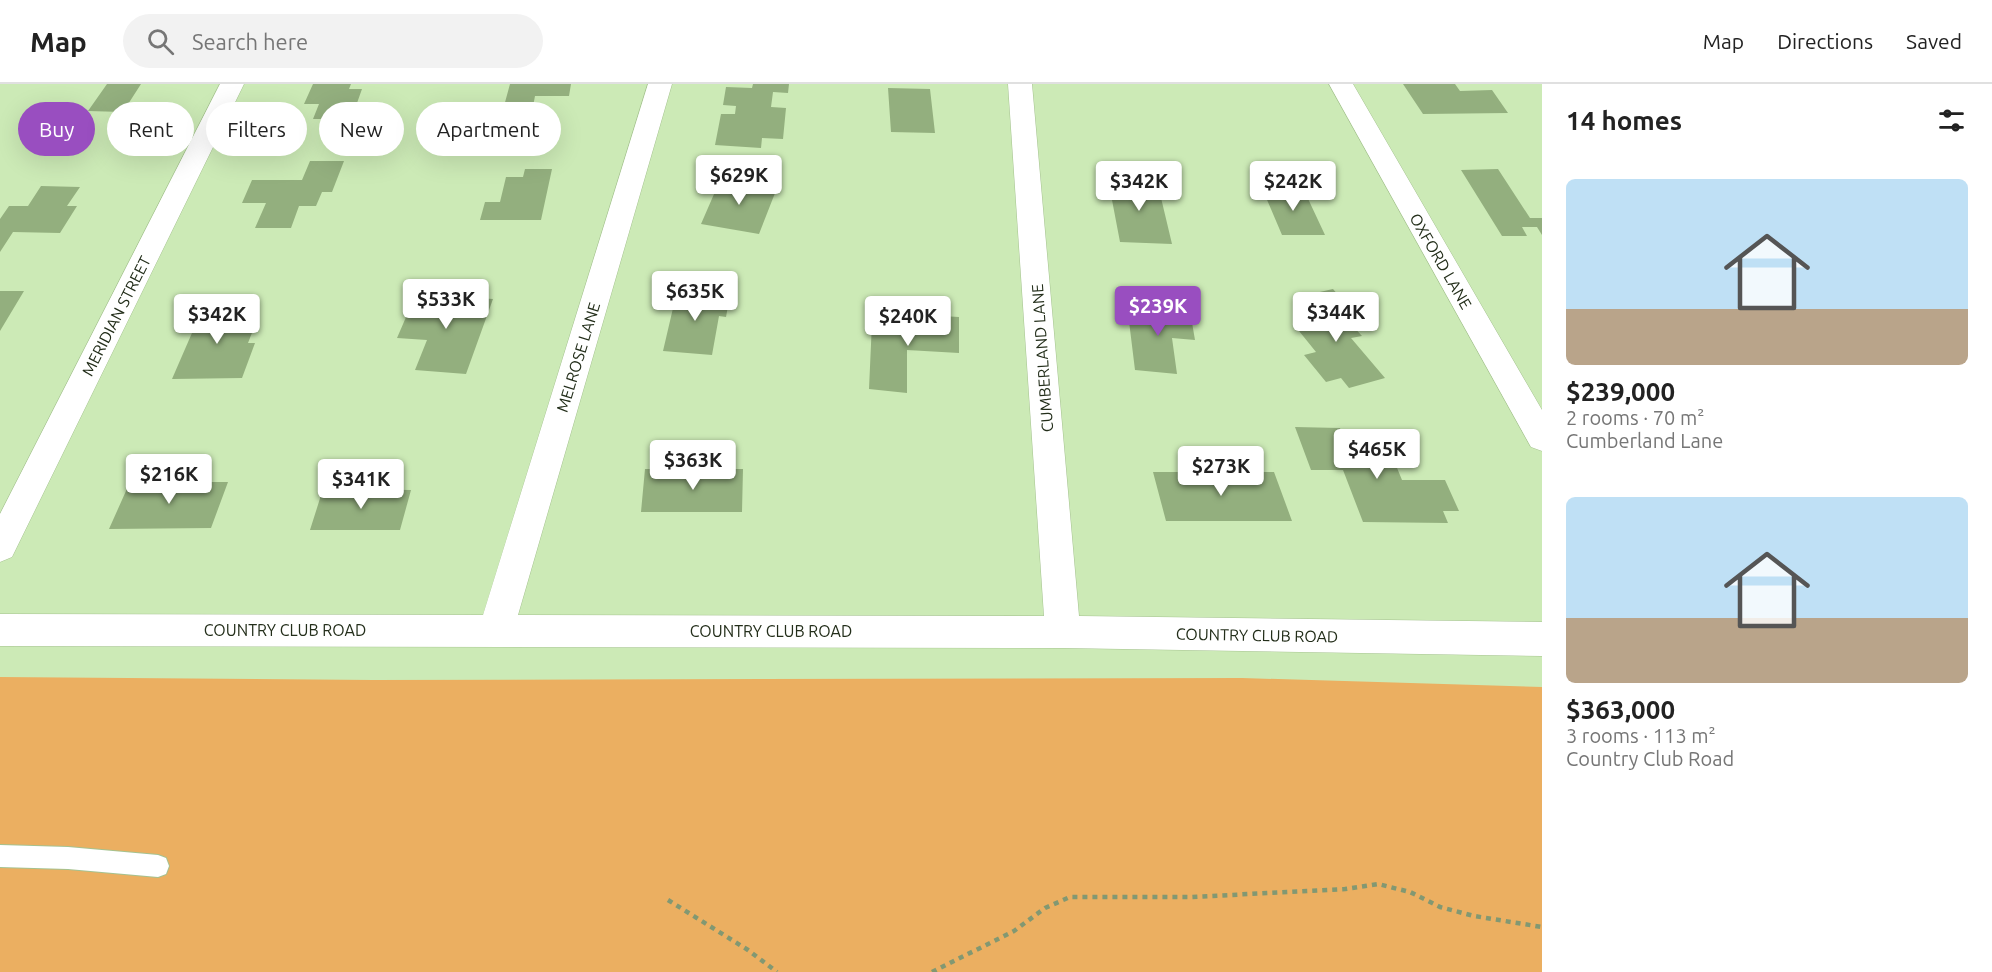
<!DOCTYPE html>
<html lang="en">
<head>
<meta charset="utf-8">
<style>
	:root { --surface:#fff; --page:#f2f2f2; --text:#222; --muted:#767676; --line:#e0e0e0; --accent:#994ec0 }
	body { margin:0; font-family:Ubuntu,sans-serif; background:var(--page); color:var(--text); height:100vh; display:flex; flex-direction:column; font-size:22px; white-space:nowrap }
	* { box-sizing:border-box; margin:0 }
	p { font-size:20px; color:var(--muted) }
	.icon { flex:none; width:33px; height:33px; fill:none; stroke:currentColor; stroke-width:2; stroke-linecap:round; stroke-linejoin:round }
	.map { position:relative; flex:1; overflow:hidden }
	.side { display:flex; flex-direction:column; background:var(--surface); width:450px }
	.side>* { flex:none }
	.banner { position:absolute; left:18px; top:18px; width:570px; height:54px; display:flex; gap:12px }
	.price { position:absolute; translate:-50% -51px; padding:0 14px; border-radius:6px; background:#fff; color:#222; font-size:20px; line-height:39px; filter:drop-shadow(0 2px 3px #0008) }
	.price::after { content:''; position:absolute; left:50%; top:36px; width:18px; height:14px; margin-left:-9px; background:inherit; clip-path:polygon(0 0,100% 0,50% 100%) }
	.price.selected { background:var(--accent); color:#fff }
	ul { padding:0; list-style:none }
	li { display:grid; align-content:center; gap:12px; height:318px; padding:0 24px }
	li span { display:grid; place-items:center; height:186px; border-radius:9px; color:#555 }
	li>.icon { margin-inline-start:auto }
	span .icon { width:108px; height:108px; fill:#fffc; stroke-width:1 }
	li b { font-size:26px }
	h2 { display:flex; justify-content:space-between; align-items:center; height:72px; padding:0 24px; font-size:26px }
	.pill { padding:0 21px; border-radius:27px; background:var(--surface); box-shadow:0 6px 24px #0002; font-size:21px; line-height:54px }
	.pill.selected { background:var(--accent); color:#fff }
	header { display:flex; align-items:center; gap:36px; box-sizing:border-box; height:84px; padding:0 30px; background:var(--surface); border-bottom:2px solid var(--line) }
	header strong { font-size:28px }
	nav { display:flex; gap:33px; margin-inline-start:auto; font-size:21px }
	.search { width:420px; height:54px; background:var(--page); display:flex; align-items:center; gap:15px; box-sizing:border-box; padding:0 21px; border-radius:33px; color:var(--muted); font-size:22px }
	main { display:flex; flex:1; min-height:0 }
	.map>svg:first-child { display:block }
</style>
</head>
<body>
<header>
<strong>Map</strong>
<div class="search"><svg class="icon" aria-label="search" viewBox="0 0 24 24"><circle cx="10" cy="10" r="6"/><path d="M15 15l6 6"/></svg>Search here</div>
<nav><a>Map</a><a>Directions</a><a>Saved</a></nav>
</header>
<main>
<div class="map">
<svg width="1542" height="888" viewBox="0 0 1542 888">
	<rect width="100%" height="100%" fill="#cceab6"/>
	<path fill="#ebaf61" d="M0,593L373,596L1242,594L1542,603V888H0Z"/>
	<path fill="#93af7e" d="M107,0H141L123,28L88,27Z
		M313,0H351L349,5H362L357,19H346L340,35H313L319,20H304Z
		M510,0H571L569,12H535L531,33H501Z
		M753,0H789L788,9L773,8L771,23L786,24L783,55L762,54L761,64L715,61L721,30H735L736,22L723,21L726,3L752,4Z
		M1403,0H1455L1460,7L1492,6L1508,29L1423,30Z
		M888,4L930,5L935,49L891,48Z
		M310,77H344L332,108H322L316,122H299L291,144H255L266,119H242L252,96H302Z
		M525,85H552L541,136H480L485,118H500L506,93H523Z
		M1498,85L1530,134H1542V151L1537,143H1522L1527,152H1502L1461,86Z
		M721,94L777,104L759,150L701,140Z
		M1108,95L1157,97L1172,160L1120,158Z
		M41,102L80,103L67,122H77L60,149L13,148L0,168V135L9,122H28Z
		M1262,104H1303L1325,151H1282Z
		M1333,205L1351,226L1341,229L1362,252L1351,254L1385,294L1349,304L1341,294L1326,298L1304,271L1316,268L1295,242L1321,235L1302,212Z
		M0,207H24L0,247Z
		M677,207L730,211L726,233L719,232L712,271L663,267Z
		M416,210L493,215L466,290L415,286L427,256L397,254Z
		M205,219H246L236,242L255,241L248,259H255L242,294L172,295Z
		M1127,221L1190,227L1195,256L1172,254L1177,290L1135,286Z
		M906,230L959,233V269L907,266V309L869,305L872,238L905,241Z
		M1295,343L1340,344L1347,362H1388L1402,396H1445L1459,427H1443L1448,439L1363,438L1343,386H1311Z
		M645,385H743L742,428H641Z
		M1153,388H1274L1292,437H1166Z
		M130,398H228L211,444L109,445Z
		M323,405L411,406L400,446H310Z"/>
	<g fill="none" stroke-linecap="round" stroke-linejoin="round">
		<g stroke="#a5c290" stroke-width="2">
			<path id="service" d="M0,761L68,763L158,771L166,774L169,782L166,790L158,793L68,785L0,783Z"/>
		</g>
		<g stroke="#a5c290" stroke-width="1">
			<path id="minor" d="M220,0H244L12,473L0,478V430Z
				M648,0H672L518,531L1044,532L1008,0H1032L1079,532L1542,538V572L1063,564L0,562V530L483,531Z
				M1329,0H1353L1542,326V367L1531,363Z"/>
		</g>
		<path stroke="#829872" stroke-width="4.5" stroke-dasharray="5 5" stroke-linecap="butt" d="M668,816L748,866L777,888
			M932,888L1014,847L1045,824L1070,813H1192L1345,805L1378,800L1410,808L1440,823L1474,832L1542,843"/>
		<use href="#service" fill="#fff" fill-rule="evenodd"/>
		<use href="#minor" fill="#fff" fill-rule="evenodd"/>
	</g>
	<g text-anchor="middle" stroke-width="5" stroke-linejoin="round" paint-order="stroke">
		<g font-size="16" fill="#232e1a" stroke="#fff">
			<text transform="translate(1441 177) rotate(60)" y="6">OXFORD LANE</text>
			<text transform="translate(116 232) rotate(-63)" y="6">MERIDIAN STREET</text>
			<text transform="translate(578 273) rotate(-73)" y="6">MELROSE LANE</text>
			<text transform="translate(1042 274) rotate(-94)" y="6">CUMBERLAND LANE</text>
			<text x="285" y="552">COUNTRY CLUB ROAD</text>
			<text x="771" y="553">COUNTRY CLUB ROAD</text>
			<text transform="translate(1257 551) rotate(1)" y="6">COUNTRY CLUB ROAD</text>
		</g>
	</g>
</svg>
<b class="price" style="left:739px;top:122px">$629K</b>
<b class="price" style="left:1139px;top:128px">$342K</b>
<b class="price" style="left:1293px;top:128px">$242K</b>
<b class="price" style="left:695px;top:238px">$635K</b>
<b class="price" style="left:446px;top:246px">$533K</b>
<b class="price selected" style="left:1158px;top:253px">$239K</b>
<b class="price" style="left:1336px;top:259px">$344K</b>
<b class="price" style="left:217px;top:261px">$342K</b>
<b class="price" style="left:908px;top:263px">$240K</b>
<b class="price" style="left:1377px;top:396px">$465K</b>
<b class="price" style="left:693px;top:407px">$363K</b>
<b class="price" style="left:1221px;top:413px">$273K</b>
<b class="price" style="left:169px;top:421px">$216K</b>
<b class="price" style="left:361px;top:426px">$341K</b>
<div class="banner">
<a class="pill selected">Buy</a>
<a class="pill">Rent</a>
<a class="pill">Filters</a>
<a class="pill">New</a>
<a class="pill">Apartment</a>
</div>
</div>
<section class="side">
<h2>14 homes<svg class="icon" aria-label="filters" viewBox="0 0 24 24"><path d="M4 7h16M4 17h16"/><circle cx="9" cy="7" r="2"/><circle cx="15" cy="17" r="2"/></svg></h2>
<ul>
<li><span style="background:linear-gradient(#bfe0f5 70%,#b9a48a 0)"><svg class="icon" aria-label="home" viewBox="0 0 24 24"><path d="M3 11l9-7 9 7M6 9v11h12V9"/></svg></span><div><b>$239,000</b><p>2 rooms · 70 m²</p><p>Cumberland Lane</p></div></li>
<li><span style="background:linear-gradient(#bfe0f5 65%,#b9a48a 0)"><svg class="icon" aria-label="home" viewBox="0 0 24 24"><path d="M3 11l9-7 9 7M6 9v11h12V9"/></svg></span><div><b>$363,000</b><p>3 rooms · 113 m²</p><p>Country Club Road</p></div></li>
</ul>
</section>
</main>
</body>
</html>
